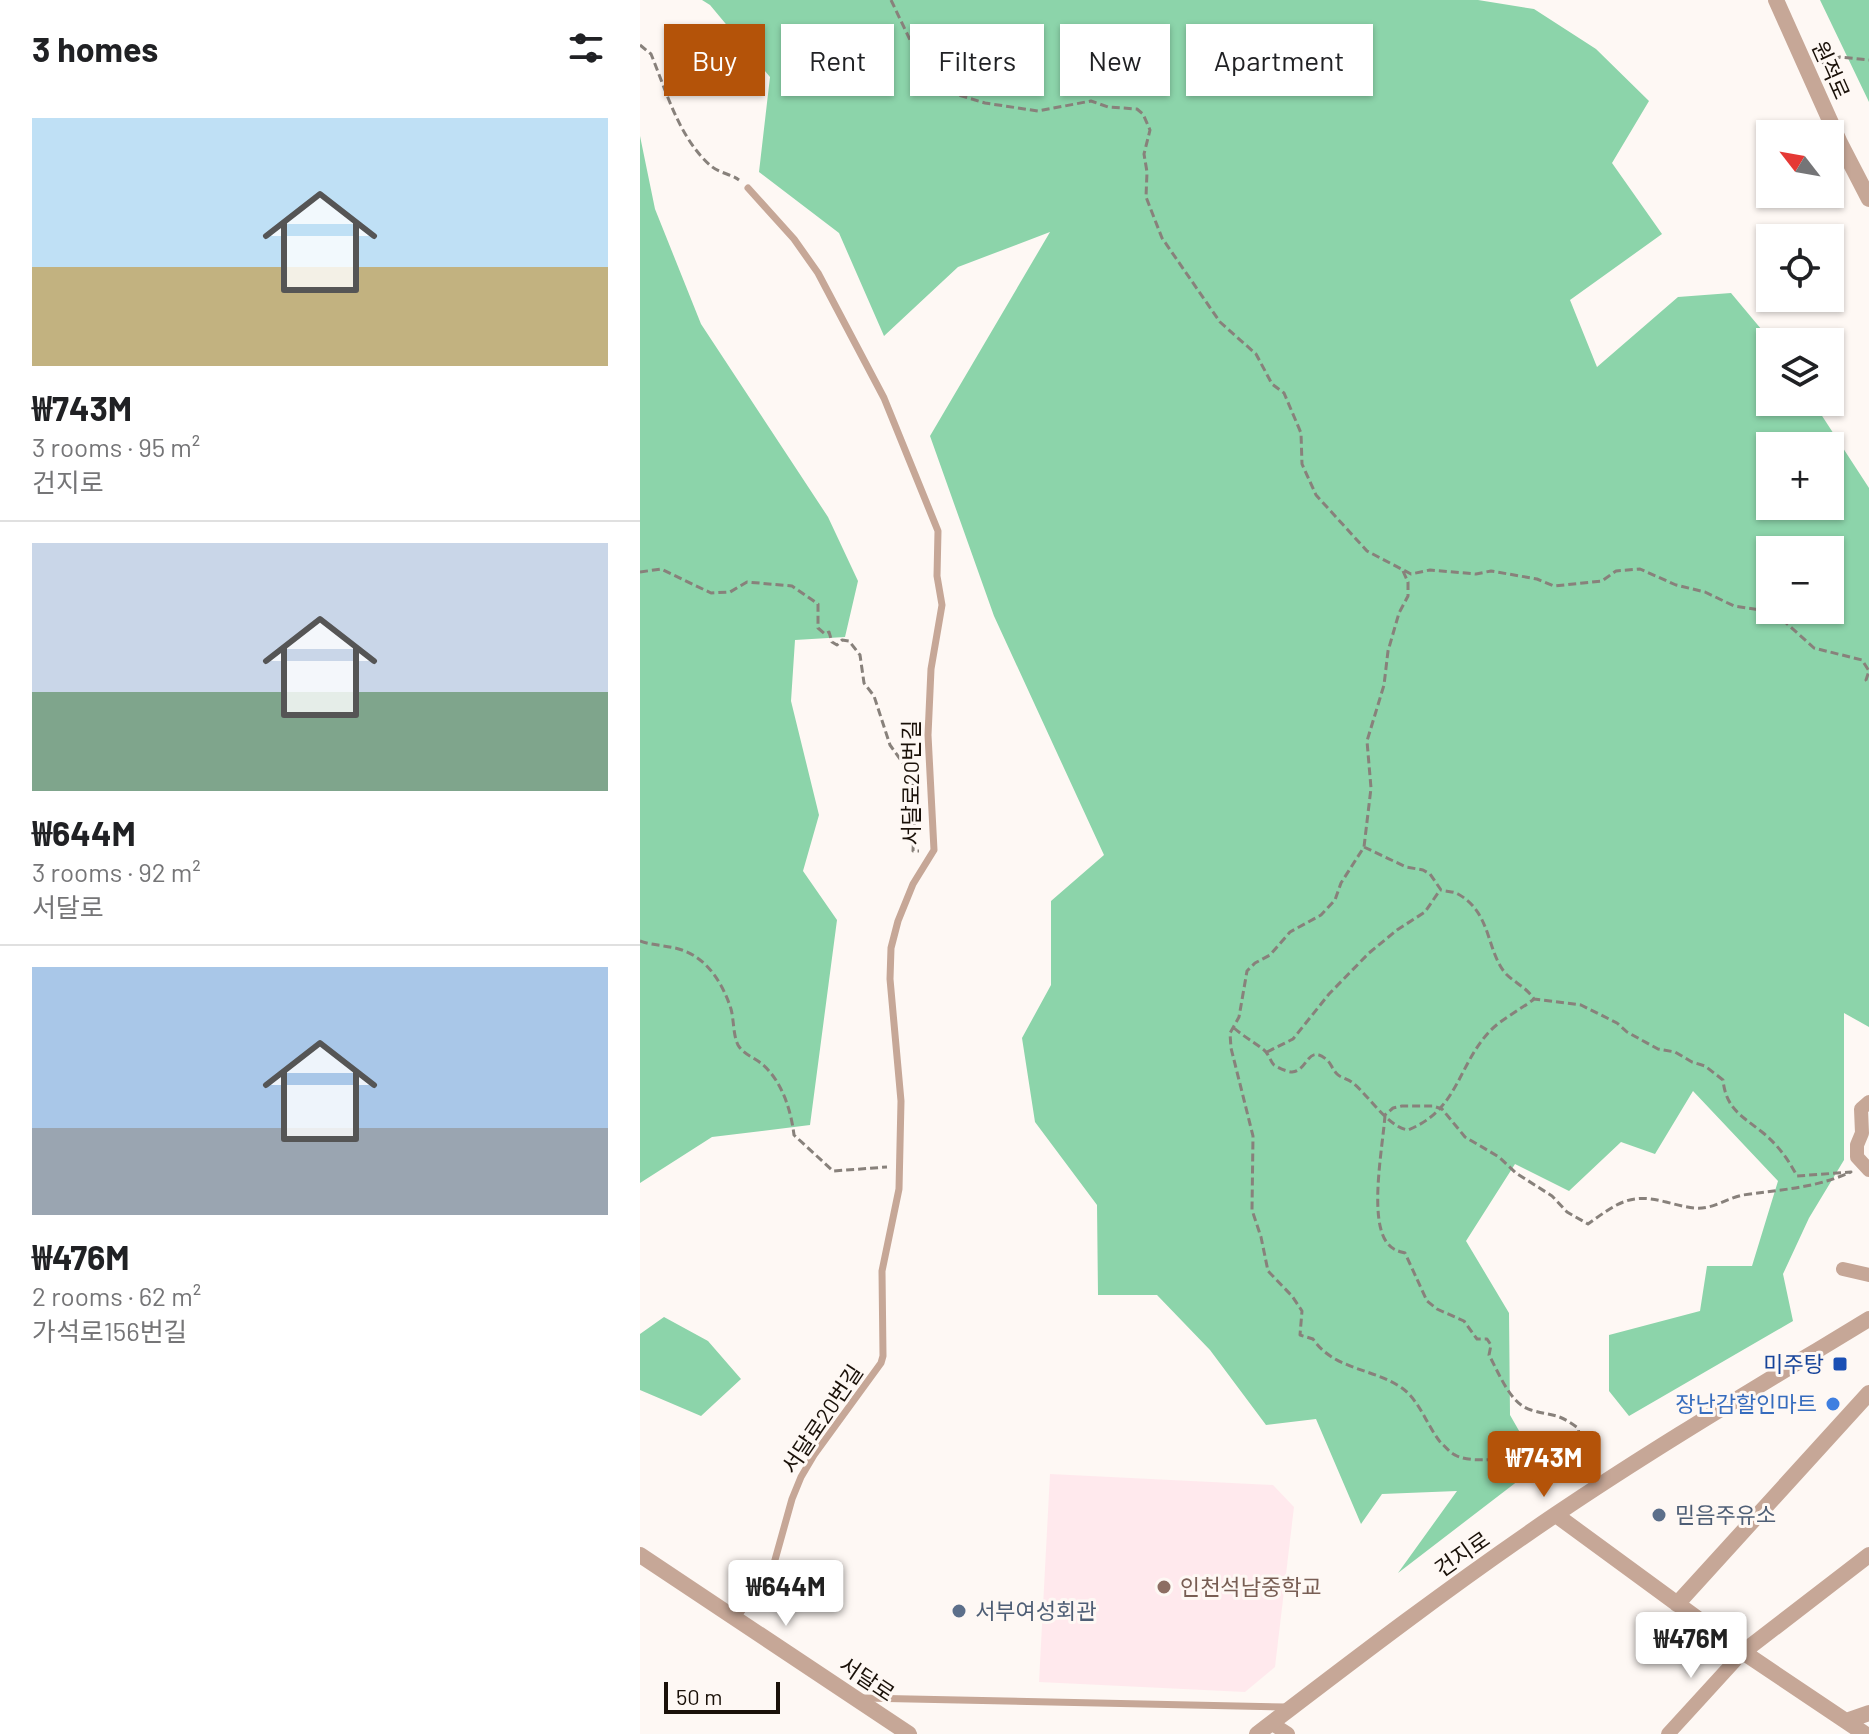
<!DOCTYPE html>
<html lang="en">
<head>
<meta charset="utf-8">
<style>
	:root { --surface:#fff; --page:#f2f2f2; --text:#202124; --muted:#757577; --line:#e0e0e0; --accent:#b45309 }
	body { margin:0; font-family:Barlow,"Noto Sans KR",sans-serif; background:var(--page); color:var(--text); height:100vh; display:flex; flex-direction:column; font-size:30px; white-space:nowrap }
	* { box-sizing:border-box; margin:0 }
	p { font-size:26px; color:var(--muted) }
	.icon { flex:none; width:44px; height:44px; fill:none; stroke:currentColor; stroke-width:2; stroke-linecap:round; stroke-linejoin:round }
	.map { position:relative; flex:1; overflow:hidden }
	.sheet { display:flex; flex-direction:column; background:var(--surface); width:640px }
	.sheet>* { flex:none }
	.top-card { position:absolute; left:24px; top:24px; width:760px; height:72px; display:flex; gap:16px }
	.needle { width:52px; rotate:301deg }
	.controls { position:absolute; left:1116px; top:120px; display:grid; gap:16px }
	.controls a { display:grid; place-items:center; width:88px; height:88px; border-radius:0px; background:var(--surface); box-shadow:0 2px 6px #0004; font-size:40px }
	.scale { position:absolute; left:24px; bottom:20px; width:116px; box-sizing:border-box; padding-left:8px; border:4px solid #1a1109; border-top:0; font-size:22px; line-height:28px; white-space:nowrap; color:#1a1109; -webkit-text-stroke:6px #fef8f4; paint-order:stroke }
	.price { position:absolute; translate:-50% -68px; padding:0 18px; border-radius:8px; background:#fff; color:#222; font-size:26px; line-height:52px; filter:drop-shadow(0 2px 4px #0008) }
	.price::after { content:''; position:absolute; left:50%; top:48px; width:24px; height:18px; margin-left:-12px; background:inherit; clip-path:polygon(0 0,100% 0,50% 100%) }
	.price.selected { background:var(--accent); color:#fff }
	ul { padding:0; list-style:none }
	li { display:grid; align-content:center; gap:16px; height:424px; padding:0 32px }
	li+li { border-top:2px solid var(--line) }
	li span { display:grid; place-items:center; height:248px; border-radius:0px; color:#555 }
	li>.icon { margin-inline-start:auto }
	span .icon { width:144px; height:144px; fill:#fffc; stroke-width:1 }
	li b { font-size:34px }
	h2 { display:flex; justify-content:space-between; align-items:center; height:96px; padding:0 32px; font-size:34px }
	.chip { padding:0 28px; border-radius:0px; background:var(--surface); box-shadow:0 2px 6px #0004; font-size:28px; line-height:72px }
	.chip.selected { background:var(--accent); color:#fff }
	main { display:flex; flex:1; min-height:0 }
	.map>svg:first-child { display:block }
</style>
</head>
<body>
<main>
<section class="sheet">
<h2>3 homes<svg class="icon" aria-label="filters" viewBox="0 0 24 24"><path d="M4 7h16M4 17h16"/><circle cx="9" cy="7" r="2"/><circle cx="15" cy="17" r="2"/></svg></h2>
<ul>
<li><span style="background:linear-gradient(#bfe0f5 60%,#c2b280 0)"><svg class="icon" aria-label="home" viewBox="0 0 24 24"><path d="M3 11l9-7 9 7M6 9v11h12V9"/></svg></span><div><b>₩743M</b><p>3 rooms · 95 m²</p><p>건지로</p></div></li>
<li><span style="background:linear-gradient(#c9d6e8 60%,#7fa58c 0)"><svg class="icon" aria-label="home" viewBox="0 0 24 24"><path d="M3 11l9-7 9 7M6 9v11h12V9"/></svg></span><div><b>₩644M</b><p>3 rooms · 92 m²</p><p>서달로</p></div></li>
<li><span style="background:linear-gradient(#a9c7e8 65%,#9aa5b1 0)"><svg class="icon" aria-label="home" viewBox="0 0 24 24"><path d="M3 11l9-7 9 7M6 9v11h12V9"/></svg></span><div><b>₩476M</b><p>2 rooms · 62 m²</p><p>가석로156번길</p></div></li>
</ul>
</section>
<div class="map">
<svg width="1229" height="1734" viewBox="0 0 1229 1734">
	<rect width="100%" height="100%" fill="#fef8f4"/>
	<path fill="#ffe9ed" d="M410,1474L633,1485L654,1507L635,1667L605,1692L399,1682Z"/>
	<path fill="#8cd4aa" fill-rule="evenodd" d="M62,0H838L894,9L956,49L1009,101L972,163L1022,234L930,300L957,367L1038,297L1091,293L1132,342L1130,402H1173L1229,488V1027L1204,1013V1160L1169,1218L1143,1274L1153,1321L989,1416L969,1391V1335L1060,1311L1067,1266H1112L1138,1181L1053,1091L1015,1154L981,1142L929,1191L875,1164L826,1241L869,1313L870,1415L890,1450L913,1454L758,1573L817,1491L742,1494L721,1524L676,1419L626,1425L570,1350L517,1295H458L457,1205L395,1122L382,1038L411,985V901L464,855L354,616L290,436L410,232L318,267L244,336L199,233L119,172L130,77L70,5ZM1130,446H1190V506H1130ZM1130,550H1190V610H1130Z
		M1180,0H1229V102Z
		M0,136L15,209L61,324L188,517L218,581L205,637L155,640L151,701L179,815L163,871L197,920L170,1125L72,1137L0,1183Z
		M24,1317L68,1341L101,1379L61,1416L0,1390V1334Z"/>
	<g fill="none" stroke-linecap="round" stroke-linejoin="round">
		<path stroke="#88817b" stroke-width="3" stroke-dasharray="8 4" stroke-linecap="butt" d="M251,0L271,42L295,76L312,93L345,103L398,111L451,101L468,107L497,109L503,114L510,130L504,154L507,172L506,197L522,238L580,322L616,354L632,384L644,393L661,433L662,464L676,495L727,551L771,574L790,570L836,574L851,571L897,579L914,586L962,581L976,571L1000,569L1036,585L1065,592L1094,606L1134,612L1174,648L1222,660L1229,671L1226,680L1229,684
			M0,45L11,54C27,93 39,138 71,166C79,173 91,174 99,180
			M1182,64L1200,57L1229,60
			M763,571L768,582V596L759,613L748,651L744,685L727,741L731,788L724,847L701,883L695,900L681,915L650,932L630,955L615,963L607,971L599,1017L590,1033L591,1048L613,1136L612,1210L621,1237L628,1271L652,1296L662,1311L660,1335L673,1339C694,1370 733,1368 762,1388C780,1401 787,1426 801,1443C805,1446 810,1453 815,1455C836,1468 917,1452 940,1441L947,1446L953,1443
			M0,572L21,569L71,593L90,592L107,582L152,586L178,604V628L185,634L189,632L192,642L197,645L202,640L209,641L220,655L224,683L234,696L250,745L271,774L275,807L273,851H279
			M724,847L766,867L783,870L790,874L801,890C807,892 813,891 818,894C852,913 846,951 866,974C875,983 886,987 894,999L941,1005L977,1023L987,1032L1018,1049L1035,1052L1052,1062L1065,1066L1083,1080C1086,1109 1102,1116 1122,1132C1138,1145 1148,1159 1157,1176L1211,1172C1173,1189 1142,1189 1103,1195C1089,1198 1075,1207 1062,1208C1051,1209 1038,1205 1026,1202C990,1192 976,1204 948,1224L927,1212L912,1196L876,1173L859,1157L825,1137L802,1109L793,1106H762L753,1108L745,1115
			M0,941C13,946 28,945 42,950C68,959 83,984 91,1009C94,1020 93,1035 98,1045C103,1054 115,1058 122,1064C142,1081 151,1110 154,1135L193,1171L247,1167
			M594,1028C603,1036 614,1042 624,1050C629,1054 630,1061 634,1065C638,1068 648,1072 652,1072C668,1071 667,1044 686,1059C691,1063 692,1069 697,1074C701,1078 708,1079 713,1083C729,1096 748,1127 768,1130C818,1110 817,1067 849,1032C861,1019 880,1010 894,999
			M627,1052L653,1039L689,994L729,953L757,930L785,912L800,890
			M745,1115C743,1146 728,1221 748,1244C753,1250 758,1251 765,1253L787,1301L797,1309L824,1321L837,1339H847L851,1345L849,1355C859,1373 870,1404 891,1410C915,1417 916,1412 938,1428L940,1440"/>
		<path stroke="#c6a797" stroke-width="7" d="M96,1619L133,1567L152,1499L161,1477L174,1455L241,1363L243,1356L242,1271L259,1189L261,1101L250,979L251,948L258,921L273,884L294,850L288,735L291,669L302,605L297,576L298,531L244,398L178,273L154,239L108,188
			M223,1698L646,1707"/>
		<path stroke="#c6a797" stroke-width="14" d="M1229,1102L1221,1109L1222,1133L1217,1145V1157L1229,1170
			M1203,1269L1229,1275
			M631,1723L648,1734
			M1028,1734L1103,1652"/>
		<path stroke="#c6a797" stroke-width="16" d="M1136,0L1200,143L1229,199
			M916,1515L1103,1652L1225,1734
			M0,1555L269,1734
			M1037,1604L1229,1393
			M1103,1652L1229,1555
			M1206,1721L1229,1713
			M617,1734C715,1659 813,1584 915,1515C1017,1446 1124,1383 1229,1319"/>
	</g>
	<rect fill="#1a4fb4" stroke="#fef8f4" stroke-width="3" x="1192" y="1356" width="16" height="16" rx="4"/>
	<circle fill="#3f7fe0" stroke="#fef8f4" stroke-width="3" cx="1193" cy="1404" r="8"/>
	<g fill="#5c6f8a" stroke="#fef8f4" stroke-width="3">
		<circle cx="1019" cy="1515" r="8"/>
		<circle cx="319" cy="1611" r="8"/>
	</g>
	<circle fill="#8d6e63" stroke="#fef8f4" stroke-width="3" cx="524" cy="1587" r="8"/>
	<g text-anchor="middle" stroke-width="6" stroke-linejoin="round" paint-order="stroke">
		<g font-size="22" fill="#1a1109" stroke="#fef8f4">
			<text transform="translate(1191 70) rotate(66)" y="8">원적로</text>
			<text transform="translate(271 783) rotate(-90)" y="8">서달로20번길</text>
			<text transform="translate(182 1419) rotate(-56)" y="8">서달로20번길</text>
			<text transform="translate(822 1554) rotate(-35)" y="8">건지로</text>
			<text transform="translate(227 1679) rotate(34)" y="8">서달로</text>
		</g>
		<g font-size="22" fill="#164399" stroke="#fef8f4" text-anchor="end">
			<text x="1184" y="1372">미주탕</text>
		</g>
		<g font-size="22" fill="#366cbe" stroke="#fef8f4" text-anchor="end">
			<text x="1177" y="1412">장난감할인마트</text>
		</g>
		<g font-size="22" fill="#4e5e75" stroke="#fef8f4" text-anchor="start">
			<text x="1035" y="1523">믿음주유소</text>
			<text x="335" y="1619">서부여성회관</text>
		</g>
		<g font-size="22" fill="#785e54" stroke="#fef8f4" text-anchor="start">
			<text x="540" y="1595">인천석남중학교</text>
		</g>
	</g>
</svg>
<div class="controls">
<a><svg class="needle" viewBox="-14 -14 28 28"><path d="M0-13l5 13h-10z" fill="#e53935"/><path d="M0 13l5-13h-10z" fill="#757577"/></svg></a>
<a><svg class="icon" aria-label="locate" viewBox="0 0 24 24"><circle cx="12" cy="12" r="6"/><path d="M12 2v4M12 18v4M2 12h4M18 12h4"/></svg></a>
<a><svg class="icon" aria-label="layers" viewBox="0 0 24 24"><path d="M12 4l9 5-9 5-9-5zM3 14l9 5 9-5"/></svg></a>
<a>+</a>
<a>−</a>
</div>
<div class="scale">50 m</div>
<b class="price selected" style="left:904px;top:1499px">₩743M</b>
<b class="price" style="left:146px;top:1628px">₩644M</b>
<b class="price" style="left:1051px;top:1680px">₩476M</b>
<div class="top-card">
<a class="chip selected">Buy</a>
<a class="chip">Rent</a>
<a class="chip">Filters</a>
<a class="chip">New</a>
<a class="chip">Apartment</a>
</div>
</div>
</main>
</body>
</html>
